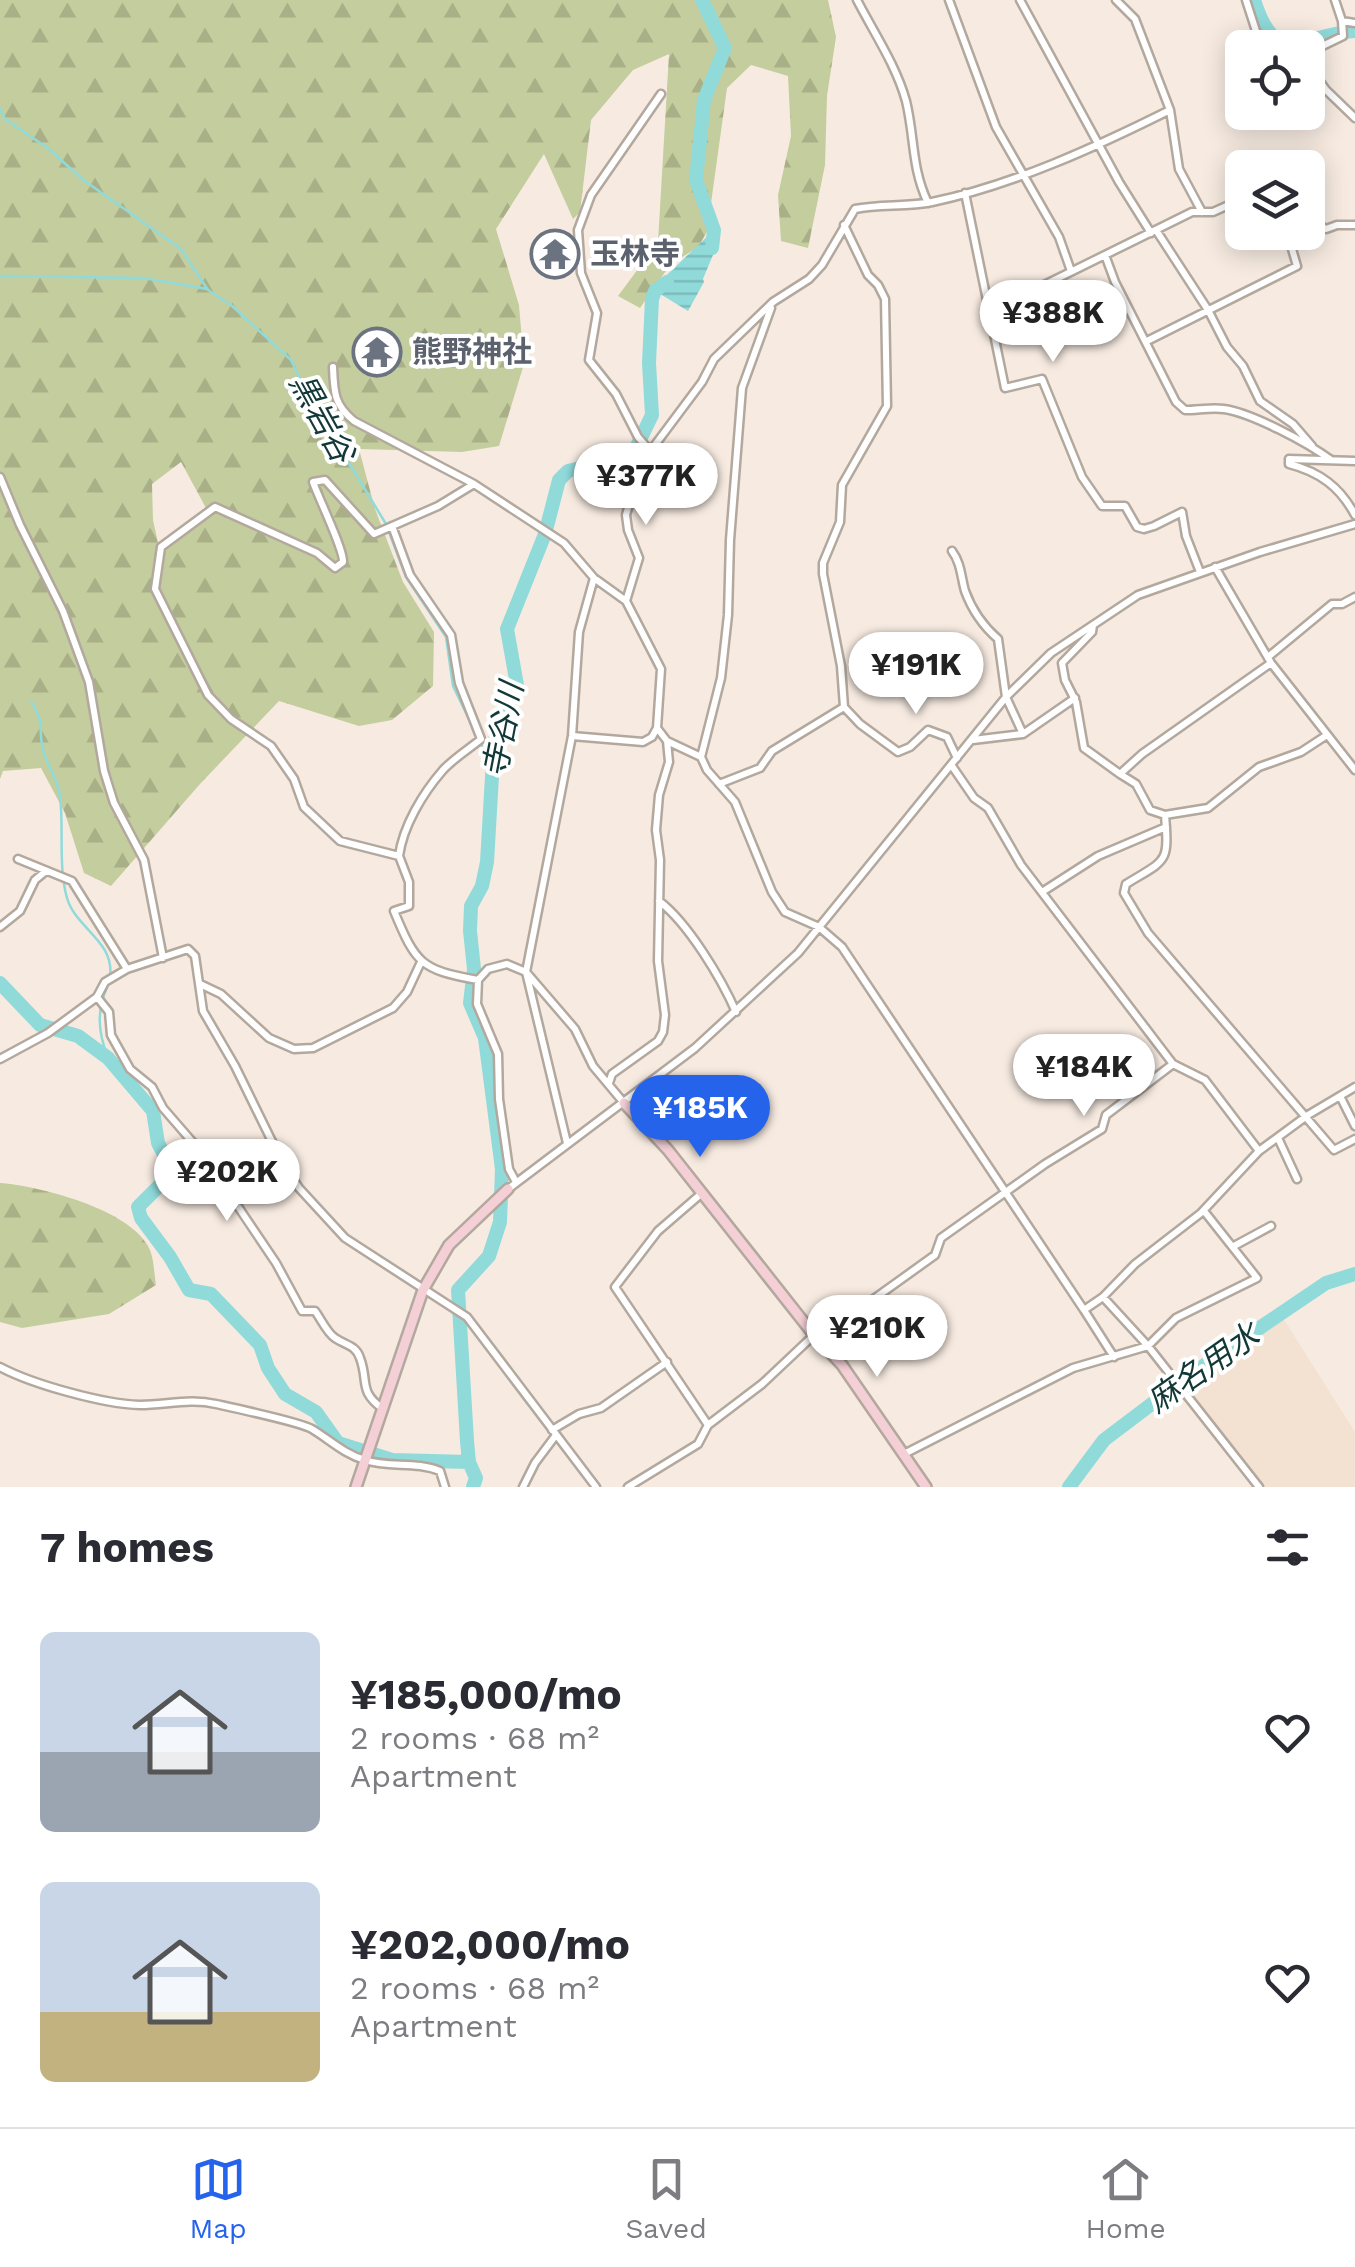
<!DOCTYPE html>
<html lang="en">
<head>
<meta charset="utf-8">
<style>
	:root { --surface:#fff; --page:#f2f2f3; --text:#2b2b33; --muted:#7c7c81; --line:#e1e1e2; --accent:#2563eb }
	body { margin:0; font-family:"Work Sans","Noto Sans JP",sans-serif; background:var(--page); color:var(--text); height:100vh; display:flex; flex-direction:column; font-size:38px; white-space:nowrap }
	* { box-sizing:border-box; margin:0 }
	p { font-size:32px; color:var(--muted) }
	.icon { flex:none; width:55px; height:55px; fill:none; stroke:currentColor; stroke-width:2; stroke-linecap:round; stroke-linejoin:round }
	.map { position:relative; height:1487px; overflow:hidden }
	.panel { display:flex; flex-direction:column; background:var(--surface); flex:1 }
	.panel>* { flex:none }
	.controls { position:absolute; left:1225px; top:30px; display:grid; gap:20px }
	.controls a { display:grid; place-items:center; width:100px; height:100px; border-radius:15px; background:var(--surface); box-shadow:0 5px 25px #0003; font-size:50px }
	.price { position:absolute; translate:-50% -85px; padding:0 22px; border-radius:35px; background:#fff; color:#222; font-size:32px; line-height:65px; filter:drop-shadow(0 2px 5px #0008) }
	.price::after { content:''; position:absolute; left:50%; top:60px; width:30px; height:22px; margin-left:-15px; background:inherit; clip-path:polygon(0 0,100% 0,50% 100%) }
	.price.on { background:var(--accent); color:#fff }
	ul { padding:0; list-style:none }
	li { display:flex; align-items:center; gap:30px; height:250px; padding:0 40px }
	li span { display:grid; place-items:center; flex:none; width:280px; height:200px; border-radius:15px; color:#555 }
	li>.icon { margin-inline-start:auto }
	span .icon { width:120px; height:120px; fill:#fffc; stroke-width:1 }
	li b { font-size:42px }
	h2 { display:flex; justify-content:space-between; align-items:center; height:120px; padding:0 40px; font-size:42px }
	.tab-bar { display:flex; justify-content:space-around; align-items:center; height:140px; border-top:2px solid var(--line); background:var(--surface); font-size:28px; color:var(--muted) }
	.tab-bar a { display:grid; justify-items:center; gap:5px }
	.tab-bar .on { color:var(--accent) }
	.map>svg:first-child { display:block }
</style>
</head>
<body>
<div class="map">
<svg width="1355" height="1487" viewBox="0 0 1355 1487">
	<defs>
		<pattern id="forest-firs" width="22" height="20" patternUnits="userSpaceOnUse" patternTransform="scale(2.5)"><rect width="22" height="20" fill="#c4cd9d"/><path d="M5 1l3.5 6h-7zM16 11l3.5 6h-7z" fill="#a9b087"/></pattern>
		<pattern id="water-rules" width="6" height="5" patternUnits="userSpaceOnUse" patternTransform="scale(2.5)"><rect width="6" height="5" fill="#90dada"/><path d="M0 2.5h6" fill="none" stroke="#7dbbbb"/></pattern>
	</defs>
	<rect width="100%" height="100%" fill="#f7ebe1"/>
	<path fill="#f3e1d1" d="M1283,1318L1355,1432V1487H1264L1185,1384Z"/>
	<path fill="url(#forest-firs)" fill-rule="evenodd" d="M0,0H828L836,37L827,96L825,165L808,248L781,241L778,195L791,136L788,76L751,65L727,88L707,232L698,247L670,265L640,308L618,296L658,242L669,54L633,70L591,120L580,212L573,219L544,154L496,229L519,305L524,364L499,446L462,452L359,449L375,509L403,582L434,632L433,686L392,720L359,726L279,701L200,784L111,886L84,873L65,813L41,768L3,771L0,779ZM181,462L206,508L158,543L153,520L152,484Z
		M0,1183C40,1186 128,1209 148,1246C154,1256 154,1273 156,1285L109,1314L22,1328L0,1322Z"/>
	<path fill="url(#water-rules)" d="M714,230L718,243L703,279L704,282L688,311L652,289Z"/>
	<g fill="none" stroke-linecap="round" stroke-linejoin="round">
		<path stroke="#90dada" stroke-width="2.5" d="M0,109L5,119L49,149L82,179L181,249L208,290L231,305L291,360L325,431L352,468L386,524L406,577L446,637L453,686L492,767
			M0,276L144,278L207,289
			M31,702C46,723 37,731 44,753C48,768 58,779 60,796C64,829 58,866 67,898C76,929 115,941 110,977
			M108,985C96,1011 98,1032 108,1058"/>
		<path stroke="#90dada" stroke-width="14" d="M702,0L725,48L704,100L696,180L714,230L712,248
			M1254,0C1277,72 1303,34 1355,31
			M0,983L40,1025L78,1036L108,1058L153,1111L158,1143L169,1164L166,1179L138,1207L141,1218L170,1257L189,1290L211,1294L260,1345L268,1368L285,1394L316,1412L338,1443L392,1460L469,1462
			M473,1487L476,1478L469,1462L467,1441L458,1290L489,1256L500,1222L502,1169L485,1038L470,1003L474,969L470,931L471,906L482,886L487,862L494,742L517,685L507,629L545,534L559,480L568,471L626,457L636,448L652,415L649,363L652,299L655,291L667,282
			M1069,1487L1104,1440L1190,1375L1326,1283L1355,1274"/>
		<g stroke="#b3a89e" stroke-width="11">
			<path id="street" d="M857,0C874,33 896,65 906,101C915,138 911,167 928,203
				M949,0L996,127L1059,237L1071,271
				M1020,0L1119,182L1151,233
				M1116,0L1135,19L1170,110L1179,169L1202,212
				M1246,0L1256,31L1272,48
				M1335,0L1342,21L1355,23
				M1308,53L1343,36L1342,21
				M1308,65L1326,90L1355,118
				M965,193L1005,388L1042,379L1082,477L1102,506H1125L1137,527L1144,529L1154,526L1182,512L1186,536L1200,572
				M1308,211L1319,225L1326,229L1337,225H1355
				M844,225L868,275L878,285L885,299L887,406L842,485L840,522L823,563V574L841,666L844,707L860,724L898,752L910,747L928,730L947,737L957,758
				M1156,230L1208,310L1227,347L1243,366L1260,401L1293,424L1312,446
				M1105,255L1115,282L1176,402L1185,410C1198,410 1212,407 1224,409C1252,413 1308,443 1331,460
				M1032,291L1192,212H1213L1242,199
				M1147,341L1297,266L1287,232
				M333,367C334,392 334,405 354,421L474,484L564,543L594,578L626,601L661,669L657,728L667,741L669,762L659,795L656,830L660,860L658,961L665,1015L663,1032L658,1041L612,1074L609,1083
				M652,453L638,437L616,394L589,360L597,313L581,273L578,230L591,195L661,94
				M1355,461L1289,459V464C1320,472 1340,487 1355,515
				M0,477L20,525L63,611L89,682L104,771L114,803L144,860L163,958
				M474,484L438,506L374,534L325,480L313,482C319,499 344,550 343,562L335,568L317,553L215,507L161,547L155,589L208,695L231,719L271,746L294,779L304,807L340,841L399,856L409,882V906L394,911C416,964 421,970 478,980
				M392,526L410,575L451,635L459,683L481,739C469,749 454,758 443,770C423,793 403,826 399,856
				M952,551C961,563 961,577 965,591C972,610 983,626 998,639L1006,697L1023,734
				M1215,567L1271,663L1355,770
				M626,601L639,558L628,530L626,515L640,465L702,382L714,359L773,302L809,279L822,265L855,209C880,204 907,207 932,202C1013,185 1096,147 1170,110
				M1093,625L1092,632L1062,663L1065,680L1076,702L1084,748L1120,774
				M1268,657L1332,604H1342L1355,597
				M1271,663L1142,754L1120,774L1136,784L1150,810L1165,815C1169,864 1167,859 1126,884L1124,893L1148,933L1334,1150L1355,1139
				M572,736L643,742L652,737L657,728
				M973,740L1023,734L1075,698
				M667,741L701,757L707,770L735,802L772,892L785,912L819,927L842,947L1084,1310L1103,1297L1135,1264L1201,1213L1259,1151L1308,1115L1355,1087
				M701,757L721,678L728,615L730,540L742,388L771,308
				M952,766L974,798L988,808L1021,865L1173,1064L1205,1080L1259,1151
				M719,784L760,768L772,751L844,707
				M1165,815L1208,808L1259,767L1301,752L1327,735
				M18,859L72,881L127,969L188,949L195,956L203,1011L235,1066L283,1164L299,1188L345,1238L467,1317L596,1487
				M1042,892L1098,856L1166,827
				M659,901C688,923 721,978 736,1012
				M0,927L20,911L35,880L46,871
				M200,984L221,994L269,1038L294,1049L313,1048L393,1008L407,992L421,962
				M97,997L109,1012L111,1035L130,1069L152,1087L163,1108L202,1153L276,1263L302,1311H315C321,1319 327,1333 335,1338C345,1345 356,1345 360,1358C369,1382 358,1391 383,1409
				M0,1059L48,1033L97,997L105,982L127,969
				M1340,1096L1355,1126
				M1278,1138L1297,1179
				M567,1143L526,972L572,736L579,632L594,578
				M516,1182L509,1169L499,1099L498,1054L477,1004L478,980L488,969L507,964L526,972L575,1029L593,1066L624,1103
				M508,1189L695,1048L798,953L1006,697L1051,653L1138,595L1260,552L1355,524
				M702,1193L658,1231L615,1287L708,1425
				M1234,1246L1271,1226
				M1103,1297L1148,1346L1259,1487
				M1084,1310L1114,1357
				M818,1339L935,1255L941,1238L1045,1164L1102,1129L1106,1115L1173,1064
				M0,1367C32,1384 103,1404 140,1405C166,1405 190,1398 216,1404C234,1408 300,1422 312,1429C330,1440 344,1454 365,1460C389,1468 416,1461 440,1471L445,1487
				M552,1430L579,1414L601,1408L667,1362
				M904,1454L1073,1368L1148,1346L1176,1318L1257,1278L1204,1211
				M523,1487L535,1463L556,1435
				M628,1487L698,1444L708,1425L762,1384L814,1335"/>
		</g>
		<g stroke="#b3a89e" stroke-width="14">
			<path id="secondary" d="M624,1103L668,1150L814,1335L842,1365L926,1487
				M356,1487L423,1290L449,1245L508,1189"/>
		</g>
		<use href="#street" stroke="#fff" stroke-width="6"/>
		<use href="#secondary" stroke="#f4cfd6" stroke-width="9"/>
	</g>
	<defs>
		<g id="temple-ring" transform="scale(2.5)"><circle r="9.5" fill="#fff" stroke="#6b7280" stroke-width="1.5"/><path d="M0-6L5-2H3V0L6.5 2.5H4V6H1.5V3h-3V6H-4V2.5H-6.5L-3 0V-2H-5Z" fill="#6b7280"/></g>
	</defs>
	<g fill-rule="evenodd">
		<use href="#temple-ring" x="555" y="254"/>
		<use href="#temple-ring" x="377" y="352"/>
	</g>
	<g text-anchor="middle" stroke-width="8" stroke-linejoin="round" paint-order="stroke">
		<g font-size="30" font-weight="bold" fill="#5b616d" stroke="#fff" text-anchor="start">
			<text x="590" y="264">玉林寺</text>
			<text x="412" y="362">熊野神社</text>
		</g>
		<g font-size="32" font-style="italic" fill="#133838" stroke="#fff">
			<text transform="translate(322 418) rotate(61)" y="11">黒岩谷</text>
			<text transform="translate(503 730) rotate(-79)" y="11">寺谷川</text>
			<text transform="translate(1203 1368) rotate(-35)" y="11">麻名用水</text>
		</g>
	</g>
</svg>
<div class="controls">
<a><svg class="icon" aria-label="locate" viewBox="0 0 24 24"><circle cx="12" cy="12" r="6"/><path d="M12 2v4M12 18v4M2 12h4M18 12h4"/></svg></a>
<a><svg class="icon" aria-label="layers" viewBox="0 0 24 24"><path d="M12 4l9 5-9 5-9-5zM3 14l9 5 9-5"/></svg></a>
</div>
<b class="price" style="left:1053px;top:365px">¥388K</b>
<b class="price" style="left:646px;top:528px">¥377K</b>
<b class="price" style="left:916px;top:717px">¥191K</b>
<b class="price" style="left:1084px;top:1119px">¥184K</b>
<b class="price on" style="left:700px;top:1160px">¥185K</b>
<b class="price" style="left:227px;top:1224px">¥202K</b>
<b class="price" style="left:877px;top:1380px">¥210K</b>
</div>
<section class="panel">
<h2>7 homes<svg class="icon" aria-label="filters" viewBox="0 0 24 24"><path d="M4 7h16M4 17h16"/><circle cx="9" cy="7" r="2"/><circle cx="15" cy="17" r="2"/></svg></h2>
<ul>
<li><span style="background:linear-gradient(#c9d6e8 60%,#9aa5b1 0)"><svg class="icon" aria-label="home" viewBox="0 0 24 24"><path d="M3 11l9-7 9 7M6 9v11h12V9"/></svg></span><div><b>¥185,000/mo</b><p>2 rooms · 68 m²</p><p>Apartment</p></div><svg class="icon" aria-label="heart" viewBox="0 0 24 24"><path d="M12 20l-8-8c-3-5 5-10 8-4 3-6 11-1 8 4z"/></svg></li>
<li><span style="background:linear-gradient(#c9d6e8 65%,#c2b280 0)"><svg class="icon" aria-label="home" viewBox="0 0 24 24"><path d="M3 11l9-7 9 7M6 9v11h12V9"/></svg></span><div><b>¥202,000/mo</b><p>2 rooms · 68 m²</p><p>Apartment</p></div><svg class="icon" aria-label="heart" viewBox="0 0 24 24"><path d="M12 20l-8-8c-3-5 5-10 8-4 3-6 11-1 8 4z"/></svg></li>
</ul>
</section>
<nav class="tab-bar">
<a class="on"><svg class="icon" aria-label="map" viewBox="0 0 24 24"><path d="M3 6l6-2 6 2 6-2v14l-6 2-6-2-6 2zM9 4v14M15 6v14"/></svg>Map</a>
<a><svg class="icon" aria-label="saved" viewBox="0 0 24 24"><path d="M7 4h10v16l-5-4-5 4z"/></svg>Saved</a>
<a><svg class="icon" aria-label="home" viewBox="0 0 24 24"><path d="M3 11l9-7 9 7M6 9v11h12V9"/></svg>Home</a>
</nav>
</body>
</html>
